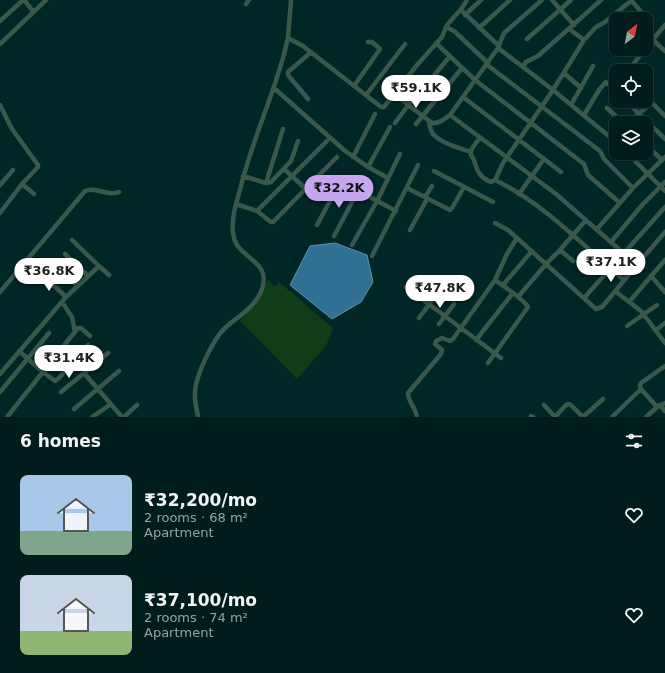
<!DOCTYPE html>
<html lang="en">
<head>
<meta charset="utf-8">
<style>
	:root { --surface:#001d1c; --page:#0e2a29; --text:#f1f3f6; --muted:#95a2a3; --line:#223b3b; --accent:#c6a6f0 }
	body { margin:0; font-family:"DejaVu Sans",sans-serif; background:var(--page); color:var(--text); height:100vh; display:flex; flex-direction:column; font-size:15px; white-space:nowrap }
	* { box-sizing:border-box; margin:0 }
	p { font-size:13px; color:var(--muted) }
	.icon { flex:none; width:22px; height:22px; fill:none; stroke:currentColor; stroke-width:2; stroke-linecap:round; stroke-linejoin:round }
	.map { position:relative; height:417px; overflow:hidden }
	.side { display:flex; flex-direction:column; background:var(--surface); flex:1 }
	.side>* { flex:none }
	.needle { width:26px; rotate:32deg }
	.fabs { position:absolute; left:609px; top:12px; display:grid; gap:8px }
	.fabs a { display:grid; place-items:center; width:44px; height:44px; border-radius:8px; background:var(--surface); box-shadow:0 1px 3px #0004,0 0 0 1px var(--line); font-size:20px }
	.price { position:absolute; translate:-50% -34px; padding:0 9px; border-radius:14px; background:#fff; color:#222; font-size:13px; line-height:26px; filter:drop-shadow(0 1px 2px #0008) }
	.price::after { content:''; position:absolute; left:50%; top:24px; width:12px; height:9px; margin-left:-6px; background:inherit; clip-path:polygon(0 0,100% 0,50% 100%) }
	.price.active { background:var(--accent); color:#111 }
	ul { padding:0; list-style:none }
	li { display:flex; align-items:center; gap:12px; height:100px; padding:0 20px }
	li span { display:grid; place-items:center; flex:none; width:112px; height:80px; border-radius:8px; color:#555 }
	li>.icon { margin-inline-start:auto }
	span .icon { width:48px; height:48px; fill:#fffc; stroke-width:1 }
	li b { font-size:17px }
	h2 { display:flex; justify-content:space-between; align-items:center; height:48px; padding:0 20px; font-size:17px }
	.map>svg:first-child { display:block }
</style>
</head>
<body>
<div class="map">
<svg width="665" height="417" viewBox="0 0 665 417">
	<rect width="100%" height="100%" fill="#002726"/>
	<path fill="#103c16" d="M268,280L275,287L279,282L333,328L326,346L297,379L240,321L255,304Z"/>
	<path fill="#2f7094" stroke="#5f93ac" d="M335,243L367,255L373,282L361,302L332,319L290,285L310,246Z"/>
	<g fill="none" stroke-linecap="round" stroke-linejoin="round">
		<path stroke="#3a574c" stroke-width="4.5" d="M24,0L33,11
			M552,0L574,25
			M631,0L644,15
			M246,4L249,0
			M461,10L499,46
			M465,15L481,0
			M0,21L23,0
			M446,27L454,31L488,63
			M479,28L510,0
			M569,29L584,40
			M288,38L303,46L381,107H384L417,65L442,37L447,25L462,8L467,0
			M527,39L571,0
			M653,40L665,51
			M436,43L475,80L584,164L588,175L620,203
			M0,44L46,0
			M498,48L553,90L616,142
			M646,48L665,25
			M486,64L600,151L604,159L633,188
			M523,67L526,62L538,56L601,0
			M628,71L645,49
			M564,73L581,88
			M354,86L380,49L372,42H368
			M274,88L344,150L368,167L388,178
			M394,94L432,123C439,124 445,119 450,115L498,48L504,33L542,0
			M366,95L405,44
			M463,97L561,172
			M646,97L665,116
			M308,99L288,75V72L310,53
			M626,101L665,139
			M0,105L12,129L38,165V167L22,184L0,213
			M571,105L593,66
			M607,108L623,123
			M450,115L556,194L637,265L602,307L596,309L508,230L495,223
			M584,115L599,90L606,82L616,92
			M429,122C430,126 430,130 433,134C441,143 459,148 471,152
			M395,123L423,85L432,78L450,56
			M627,123L628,120L633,119L652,102
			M416,124L462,68
			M480,138C477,142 472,147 471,151C469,155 473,157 474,160C477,171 480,178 491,182L495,180
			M646,145L662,160
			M627,153L665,191
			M353,157L375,114
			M368,167L390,127
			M284,169L306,189
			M434,171L493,202
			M243,176L266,183L271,182L291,161L298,141
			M266,183L283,129
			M22,184L34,194
			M0,185L13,170
			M407,188L450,210L452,208L464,187
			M519,194L544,159
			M425,197L432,186
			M236,204L257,211L271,222H273L337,157
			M257,211L327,141
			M317,225L339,184L342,182L396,211
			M597,229L633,188L665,157
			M410,230L427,199
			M334,236L358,191
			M72,240L99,266
			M611,242L643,204L665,182
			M352,245L377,201L400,154
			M560,250L573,261
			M65,254L88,276
			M372,256L418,165
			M53,263L78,286
			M637,265L665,232
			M44,276L66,297
			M651,276L665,292
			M624,280C581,244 546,205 495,180L503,163L553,90L584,40L596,27L605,22L632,0
			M503,285L532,251
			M406,287L501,358
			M615,291L641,311L665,343
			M0,292L85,191C96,186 108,197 119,192
			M518,297L546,264L560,250L586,220
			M584,298L665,207
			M62,302L72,317L75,332
			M629,302L665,260
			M419,318L436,295
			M439,324L454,304
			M627,326L657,305
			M656,330L665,323
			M476,340L512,294
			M20,352L43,372L55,381L59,378L88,345
			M488,363L528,307C525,300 502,285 495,280
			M84,373L108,353
			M0,374L66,297L99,266L109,275
			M0,392L49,333
			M61,392L84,373L122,417
			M544,405L555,417
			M660,405L665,411
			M657,407L641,389L640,385L641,383L665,366
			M74,409L119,371
			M531,416L533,417
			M7,417L78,328H81L90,336
			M92,417L111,404
			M124,417L137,405
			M198,417C197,409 194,401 195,393C195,377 213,339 225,328C237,317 256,307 262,289C270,264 248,261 237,245C233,239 232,229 233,222C233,210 238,198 241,186C252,141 272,99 284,54L288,38L291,0
			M417,417C416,408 408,402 408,393L441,354L442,350L435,344L436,341L442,338L450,341L453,339L495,280L507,254L517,238
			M555,417L566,405L569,404L571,405L583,417L603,399
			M612,417L641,389
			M646,417L657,407L665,403"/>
	</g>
</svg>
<div class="fabs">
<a><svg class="needle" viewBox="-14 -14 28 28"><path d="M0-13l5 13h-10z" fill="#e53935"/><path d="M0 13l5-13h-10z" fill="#95a2a3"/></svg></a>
<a><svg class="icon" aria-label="locate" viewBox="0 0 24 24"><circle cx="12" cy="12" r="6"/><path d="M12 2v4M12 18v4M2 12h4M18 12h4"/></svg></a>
<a><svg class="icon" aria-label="layers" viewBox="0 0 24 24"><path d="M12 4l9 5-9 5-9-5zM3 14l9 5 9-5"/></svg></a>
</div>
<b class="price" style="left:416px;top:109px">₹59.1K</b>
<b class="price active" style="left:339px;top:209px">₹32.2K</b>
<b class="price" style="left:611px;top:283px">₹37.1K</b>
<b class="price" style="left:49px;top:292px">₹36.8K</b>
<b class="price" style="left:440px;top:309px">₹47.8K</b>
<b class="price" style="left:69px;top:379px">₹31.4K</b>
</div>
<section class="side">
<h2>6 homes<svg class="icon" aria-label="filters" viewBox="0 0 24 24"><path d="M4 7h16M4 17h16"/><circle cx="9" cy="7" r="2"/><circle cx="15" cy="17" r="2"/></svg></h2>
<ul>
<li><span style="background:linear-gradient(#a9c7e8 70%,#7fa58c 0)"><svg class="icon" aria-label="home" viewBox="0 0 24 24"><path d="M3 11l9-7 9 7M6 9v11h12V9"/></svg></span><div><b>₹32,200/mo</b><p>2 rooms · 68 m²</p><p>Apartment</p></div><svg class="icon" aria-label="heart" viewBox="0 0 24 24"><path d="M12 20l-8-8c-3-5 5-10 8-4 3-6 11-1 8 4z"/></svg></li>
<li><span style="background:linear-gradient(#c9d6e8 70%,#8fb573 0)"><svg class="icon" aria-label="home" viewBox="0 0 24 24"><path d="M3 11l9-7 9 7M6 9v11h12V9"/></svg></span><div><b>₹37,100/mo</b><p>2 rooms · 74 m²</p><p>Apartment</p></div><svg class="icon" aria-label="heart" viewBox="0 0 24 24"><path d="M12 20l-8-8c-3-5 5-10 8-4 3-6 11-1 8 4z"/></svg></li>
</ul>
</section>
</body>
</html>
